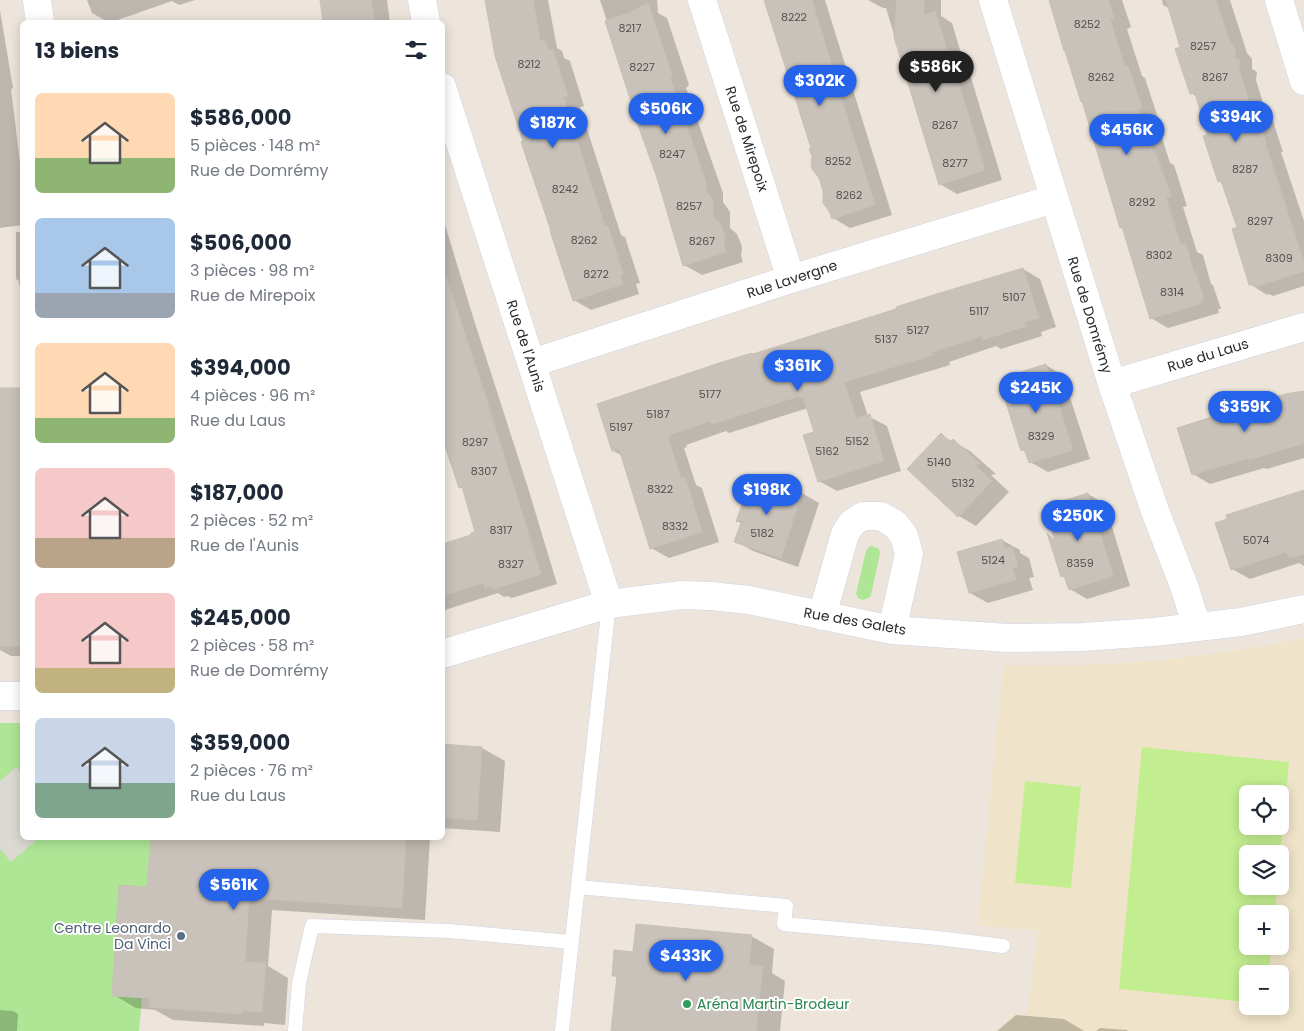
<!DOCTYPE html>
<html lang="fr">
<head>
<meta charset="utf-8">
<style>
	:root { --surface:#fff; --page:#f6f6f7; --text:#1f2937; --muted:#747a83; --accent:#2563eb }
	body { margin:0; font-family:Poppins,sans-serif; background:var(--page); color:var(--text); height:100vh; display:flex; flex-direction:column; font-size:19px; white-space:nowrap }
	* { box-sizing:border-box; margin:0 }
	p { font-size:16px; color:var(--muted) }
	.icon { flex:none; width:28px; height:28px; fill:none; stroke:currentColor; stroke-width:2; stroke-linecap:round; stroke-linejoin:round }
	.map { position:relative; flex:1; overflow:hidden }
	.details { position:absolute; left:20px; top:20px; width:425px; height:820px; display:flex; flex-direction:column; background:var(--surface); border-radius:8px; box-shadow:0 2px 12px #0003 }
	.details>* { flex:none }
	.controls { position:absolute; left:1239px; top:785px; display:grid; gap:10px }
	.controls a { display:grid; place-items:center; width:50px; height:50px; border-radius:8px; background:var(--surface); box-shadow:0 2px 12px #0003; font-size:25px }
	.price { position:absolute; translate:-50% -42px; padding:0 11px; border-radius:18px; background:var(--accent); color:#fff; font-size:16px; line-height:32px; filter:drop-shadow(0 1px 2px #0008) }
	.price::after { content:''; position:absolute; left:50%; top:30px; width:15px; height:11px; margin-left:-8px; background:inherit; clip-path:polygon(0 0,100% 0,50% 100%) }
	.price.current { background:#222; color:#fff }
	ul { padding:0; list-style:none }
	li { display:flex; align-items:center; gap:15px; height:125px; padding:0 15px }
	li span { display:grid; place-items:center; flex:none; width:140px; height:100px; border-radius:8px; color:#555 }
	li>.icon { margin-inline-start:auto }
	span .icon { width:60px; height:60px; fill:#fffc; stroke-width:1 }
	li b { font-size:21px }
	h2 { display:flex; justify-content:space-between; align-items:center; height:60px; padding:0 15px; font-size:21px }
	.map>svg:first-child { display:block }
</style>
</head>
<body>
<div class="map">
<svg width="1304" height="1031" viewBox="0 0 1304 1031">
	<rect width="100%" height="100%" fill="#ede5db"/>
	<path fill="#efe4c9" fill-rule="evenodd" d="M1304,638V1031H995L1016,1014H1028L1037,931L978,925L997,726L1004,665H1090L1156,661L1247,649ZM1248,794H1280V826H1248ZM1248,854H1280V886H1248ZM1248,914H1280V946H1248ZM1248,974H1280V1006H1248Z"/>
	<path fill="#aee695" d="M872,546L879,549L880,553L871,595L869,598L862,600L858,598L856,594L866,551L869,547Z
		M0,723H22V838H151L147,887L113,996L142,998L139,1031H0Z"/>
	<path fill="#c3ee90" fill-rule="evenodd" d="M1142,747L1289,762L1280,856V854H1248V886H1277L1275,914H1248V946H1271L1269,974H1248L1247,1002L1119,989ZM1248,794H1280V826H1248Z
		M1025,781L1081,787L1071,888L1015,883Z"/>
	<path fill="#dcd8d2" d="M16,767L22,774V838H39L11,862L0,849V781Z"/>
	<path fill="#0003" d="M87,0H195L179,5L172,1L112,22H108L92,13Z
		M321,0H387L390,22H325Z
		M486,0H548L557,48L562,51L564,58L570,61L584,106L580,107L621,235L625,237L640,283L636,284L639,294L591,310L574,300L525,142Z
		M600,0H657L658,13L667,18L689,85L686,88L723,193V202L730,212V228L737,234L741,244L742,248L741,256L743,262L702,275L684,265L658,178Z
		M765,0H825L892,215L850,228L833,218Z
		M868,0H941V16L952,23L963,60L966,61L1002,180L957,194L940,184L886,8H883Z
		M1050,0H1122L1131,27L1127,29L1142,76L1145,78L1158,118L1156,119L1170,163L1174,165L1187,206L1183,207L1197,252L1203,255L1211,284L1213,285L1221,309H1218L1219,313L1168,328L1151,318L1124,228L1121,227L1083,102Z
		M1162,0H1230L1247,53L1252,59V69L1257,72L1256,80L1267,116L1272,118L1283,152H1281L1304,221V286L1273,296L1269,294L1267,295L1250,284L1238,228L1224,183L1219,181L1209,136L1197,97L1191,93L1182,48L1170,9L1163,5Z
		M0,10L13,88L11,89L22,179V225L0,228Z
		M442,215L474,320L529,491L557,584L512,598L507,596L504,597L498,593L442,611V546L473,536L477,532L464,489L460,487L442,418Z
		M16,232H22V287L19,285V281L16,279Z
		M1023,269L1040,279L1056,327L1041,332L1042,336L1001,349L996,346L949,362L950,365L860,392L868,416L887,426L901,471L837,491L819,481L816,432L808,408L729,433L726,431L686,445L687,447L684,448L696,485L702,488L719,542L669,558L651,548L623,456L613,451L754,355Z
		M1046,365L1063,376L1090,459L1048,472L1030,462L1027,453L1022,450L1004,394L1008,393Z
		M0,389L22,390V656H11L0,650Z
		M1304,393V458L1267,469L1264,468L1210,484L1193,474Z
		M941,435L970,451L996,474L991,475L1009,492L976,526L959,516Z
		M756,478L802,493L819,503L798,567L753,551L736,541L742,524L737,521L753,489Z
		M1088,494L1105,504L1130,586L1087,599L1070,589L1066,579L1062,576L1049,536L1056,540Z
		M1304,497V566L1299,563L1250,579L1232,569Z
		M1002,540L1020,550V553L1029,558L1034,577L1029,578L1033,590L988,603L970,593Z
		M442,745L482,748L505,761L500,832L442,828Z
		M152,838H434V839H430L425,920L272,910L268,966L288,978L285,1025L264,1023V1026L173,1020L155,1010L136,1008L114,995L148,888Z
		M751,936L774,949L772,973L785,981L780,1031H613L618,978L613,975L635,954Z
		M0,1010L13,1011L18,1014L17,1031H0Z
		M1016,1015L1064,1019L1084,1031H997Z
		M1100,1028L1127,1030L1128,1031H1096Z"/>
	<path fill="#c8c2ba" stroke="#c8c1b4" d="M320,0H371L375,22H323Z
		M485,0H533L540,41L545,40L549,51L553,50L568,96L563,97L605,227L608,226L623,274L620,275L623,284L573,301L550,231H551L521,142L523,141L495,56Z
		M764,0H812L847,116L875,205L832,219L829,211L823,203V191L819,178L812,169L811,163L812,156L809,149L811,148Z
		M897,0H924V15L935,11L947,50H949L985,170L939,185L894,37Z
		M1049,0H1108L1114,18L1110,19L1125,67L1128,66L1142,108L1139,109L1154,154H1156L1171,196L1166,198L1181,245L1186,243L1194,274H1196L1204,299L1201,300L1202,303L1150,319L1122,227L1120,228L1082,101L1081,102L1065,51H1064Z
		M1166,0H1216L1230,42L1235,48V57L1240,61L1239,69L1251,108L1255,107L1266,142L1265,143L1304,262V271L1255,287L1254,284L1249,285L1232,229L1237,227L1221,181L1218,182L1203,136L1207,135L1195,93L1190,94L1175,49L1180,47Z
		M648,3L672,75L670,77L706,182V191L713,201V217L720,223L725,237L724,246L726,252L683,266L657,178L633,111H634L605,21L629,13Z
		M1023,268L1039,318L1024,322L1026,326L983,340L982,336L932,352L933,355L844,382L856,418L870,414L884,461L818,482L803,435L814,432L803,397L800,398L799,396L726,420L711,424L710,421L669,435L670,438H668L681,478L685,477L702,532L650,549L619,449L612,451L597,404L719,363L752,353L753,354L896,309V307L930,296Z
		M446,277L486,398L541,574L493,589L492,585L485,588L484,583L442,596V544L471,535V533L475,532L462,487L459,488L442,437V278Z
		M1046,364L1073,450L1029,463L1024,448L1021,451L1003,393L1007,392L1002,378Z
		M0,388H22V646H0Z
		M1304,391V443L1249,460L1248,458L1192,475L1177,428L1285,394Z
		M941,433L950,442L953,439L980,464L975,465L992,481L958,517L907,469Z
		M755,476L802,492L781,558L734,542L742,520L736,522L748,486L752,487Z
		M1304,490V554L1289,558L1286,552L1231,570L1215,523L1227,519L1226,515Z
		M1088,493L1113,576L1069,590L1064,576L1061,577L1047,533L1055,541L1044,507Z
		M1002,539L1005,549L1012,547L1018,567L1012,568L1016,580L969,593L957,552Z
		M442,744L482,747L477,820L442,817Z
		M151,838H406L402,908L249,898L245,962L266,963L262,1012L242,1011V1014L149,1007L150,998L112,996L119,885L147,887Z
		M636,924L752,935L749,965L763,966L756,1031H611L617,976H612L614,950L633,952Z"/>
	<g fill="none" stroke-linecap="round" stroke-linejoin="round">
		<g stroke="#d0d3e3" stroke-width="15">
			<path id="lane" d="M578,887L786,906L784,924L938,938L1003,946
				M295,1031L299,983L312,926L449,931L571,942
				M562,1031L609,604"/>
		</g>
		<g stroke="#d0d3e3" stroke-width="29">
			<path id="street" d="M37,0L40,22
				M422,0L426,22
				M702,0L791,279
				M993,0L1112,384L1155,511L1184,586L1197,627
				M1279,0L1304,81
				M442,87L609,604
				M532,363L791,279L1053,199
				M1112,384L1304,327
				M822,616L845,534L852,523L863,516H881L895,524L904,536L909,554L892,630
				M442,654L609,604L682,595L711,596L749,600L892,630L1007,638L1083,637L1154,632L1241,622L1304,609
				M0,696H22"/>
		</g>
		<use href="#lane" stroke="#fff" stroke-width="14"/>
		<use href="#street" stroke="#fff" stroke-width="28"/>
	</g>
	<circle fill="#5c6f8a" stroke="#fff" stroke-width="2" cx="181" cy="936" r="5"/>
	<circle fill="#2e9e5b" stroke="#fff" stroke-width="2" cx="687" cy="1004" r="5"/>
	<g text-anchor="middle" stroke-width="4" stroke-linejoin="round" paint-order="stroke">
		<g font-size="11" fill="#52504e">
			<text x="794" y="21">8222</text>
			<text x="1087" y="28">8252</text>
			<text x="630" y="32">8217</text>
			<text x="1203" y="50">8257</text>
			<text x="529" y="68">8212</text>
			<text x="642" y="71">8227</text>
			<text x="1101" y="81">8262</text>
			<text x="1215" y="81">8267</text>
			<text x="945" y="129">8267</text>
			<text x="672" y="158">8247</text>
			<text x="838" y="165">8252</text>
			<text x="955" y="167">8277</text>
			<text x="1245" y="173">8287</text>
			<text x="565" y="193">8242</text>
			<text x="849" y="199">8262</text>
			<text x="1142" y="206">8292</text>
			<text x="689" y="210">8257</text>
			<text x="1260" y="225">8297</text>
			<text x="584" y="244">8262</text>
			<text x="702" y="245">8267</text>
			<text x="1159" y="259">8302</text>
			<text x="1279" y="262">8309</text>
			<text x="596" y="278">8272</text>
			<text x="1172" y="296">8314</text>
			<text x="1014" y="301">5107</text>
			<text x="979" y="315">5117</text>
			<text x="918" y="334">5127</text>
			<text x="886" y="343">5137</text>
			<text x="710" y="398">5177</text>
			<text x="658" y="418">5187</text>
			<text x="621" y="431">5197</text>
			<text x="1041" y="440">8329</text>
			<text x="857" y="445">5152</text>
			<text x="475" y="446">8297</text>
			<text x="827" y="455">5162</text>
			<text x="939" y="466">5140</text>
			<text x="484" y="475">8307</text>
			<text x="963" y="487">5132</text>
			<text x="660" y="493">8322</text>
			<text x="675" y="530">8332</text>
			<text x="501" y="534">8317</text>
			<text x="762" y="537">5182</text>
			<text x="1256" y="544">5074</text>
			<text x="993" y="564">5124</text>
			<text x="1080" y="567">8359</text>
			<text x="511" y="568">8327</text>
		</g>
		<g font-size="14" fill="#2a2a2a" stroke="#fff">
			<text transform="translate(747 139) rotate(72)" y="5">Rue de Mirepoix</text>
			<text transform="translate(792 279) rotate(-18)" y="5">Rue Lavergne</text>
			<text transform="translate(1090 315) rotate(73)" y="5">Rue de Domrémy</text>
			<text transform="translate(526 346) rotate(72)" y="5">Rue de l'Aunis</text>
			<text transform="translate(1208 355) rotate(-17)" y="5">Rue du Laus</text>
			<text transform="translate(855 621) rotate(10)" y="5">Rue des Galets</text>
		</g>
		<g font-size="14" fill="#4e5e75" stroke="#fff" text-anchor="end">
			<text x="171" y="933">Centre Leonardo<tspan x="171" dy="16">Da Vinci</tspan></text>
		</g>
		<g font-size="14" fill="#27864d" stroke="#fff" text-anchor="start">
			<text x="697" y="1009">Aréna Martin-Brodeur</text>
		</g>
	</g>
</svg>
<div class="controls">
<a><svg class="icon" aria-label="locate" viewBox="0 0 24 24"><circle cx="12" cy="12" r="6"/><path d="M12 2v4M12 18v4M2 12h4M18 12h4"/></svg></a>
<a><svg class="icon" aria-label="layers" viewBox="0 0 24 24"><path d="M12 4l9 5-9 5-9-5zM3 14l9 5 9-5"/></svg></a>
<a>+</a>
<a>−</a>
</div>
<b class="price current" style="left:936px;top:93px">$586K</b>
<b class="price" style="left:820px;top:107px">$302K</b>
<b class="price" style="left:666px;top:135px">$506K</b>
<b class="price" style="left:1236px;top:143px">$394K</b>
<b class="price" style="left:553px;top:149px">$187K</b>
<b class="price" style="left:1127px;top:156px">$456K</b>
<b class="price" style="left:798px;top:392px">$361K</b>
<b class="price" style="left:1036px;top:414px">$245K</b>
<b class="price" style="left:1245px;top:433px">$359K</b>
<b class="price" style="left:767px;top:516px">$198K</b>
<b class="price" style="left:1078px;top:542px">$250K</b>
<b class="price" style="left:234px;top:911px">$561K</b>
<b class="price" style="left:686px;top:982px">$433K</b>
<section class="details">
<h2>13 biens<svg class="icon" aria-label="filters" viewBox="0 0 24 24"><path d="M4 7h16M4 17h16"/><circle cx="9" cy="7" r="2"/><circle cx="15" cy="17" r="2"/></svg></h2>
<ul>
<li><span style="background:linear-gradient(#ffd9b3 65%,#8fb573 0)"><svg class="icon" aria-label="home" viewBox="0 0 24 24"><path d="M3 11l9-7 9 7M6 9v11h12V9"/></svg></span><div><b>$586,000</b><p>5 pièces · 148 m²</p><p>Rue de Domrémy</p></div></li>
<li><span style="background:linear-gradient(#a9c7e8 75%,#9aa5b1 0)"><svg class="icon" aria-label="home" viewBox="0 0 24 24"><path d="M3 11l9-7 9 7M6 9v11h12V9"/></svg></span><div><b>$506,000</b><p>3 pièces · 98 m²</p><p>Rue de Mirepoix</p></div></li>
<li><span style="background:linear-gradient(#ffd9b3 75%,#8fb573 0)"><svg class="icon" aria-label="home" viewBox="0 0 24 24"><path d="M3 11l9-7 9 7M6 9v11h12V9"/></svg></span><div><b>$394,000</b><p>4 pièces · 96 m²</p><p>Rue du Laus</p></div></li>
<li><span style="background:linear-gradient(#f6c9c9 70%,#b9a48a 0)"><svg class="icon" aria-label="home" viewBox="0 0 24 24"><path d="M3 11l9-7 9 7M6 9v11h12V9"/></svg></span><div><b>$187,000</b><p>2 pièces · 52 m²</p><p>Rue de l'Aunis</p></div></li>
<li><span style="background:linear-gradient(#f6c9c9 75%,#c2b280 0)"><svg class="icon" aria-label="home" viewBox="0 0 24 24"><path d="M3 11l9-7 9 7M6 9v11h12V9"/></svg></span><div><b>$245,000</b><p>2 pièces · 58 m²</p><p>Rue de Domrémy</p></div></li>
<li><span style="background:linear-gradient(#c9d6e8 65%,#7fa58c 0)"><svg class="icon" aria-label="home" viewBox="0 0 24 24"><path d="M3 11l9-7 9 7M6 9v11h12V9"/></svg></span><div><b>$359,000</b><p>2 pièces · 76 m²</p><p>Rue du Laus</p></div></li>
</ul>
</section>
</div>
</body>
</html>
